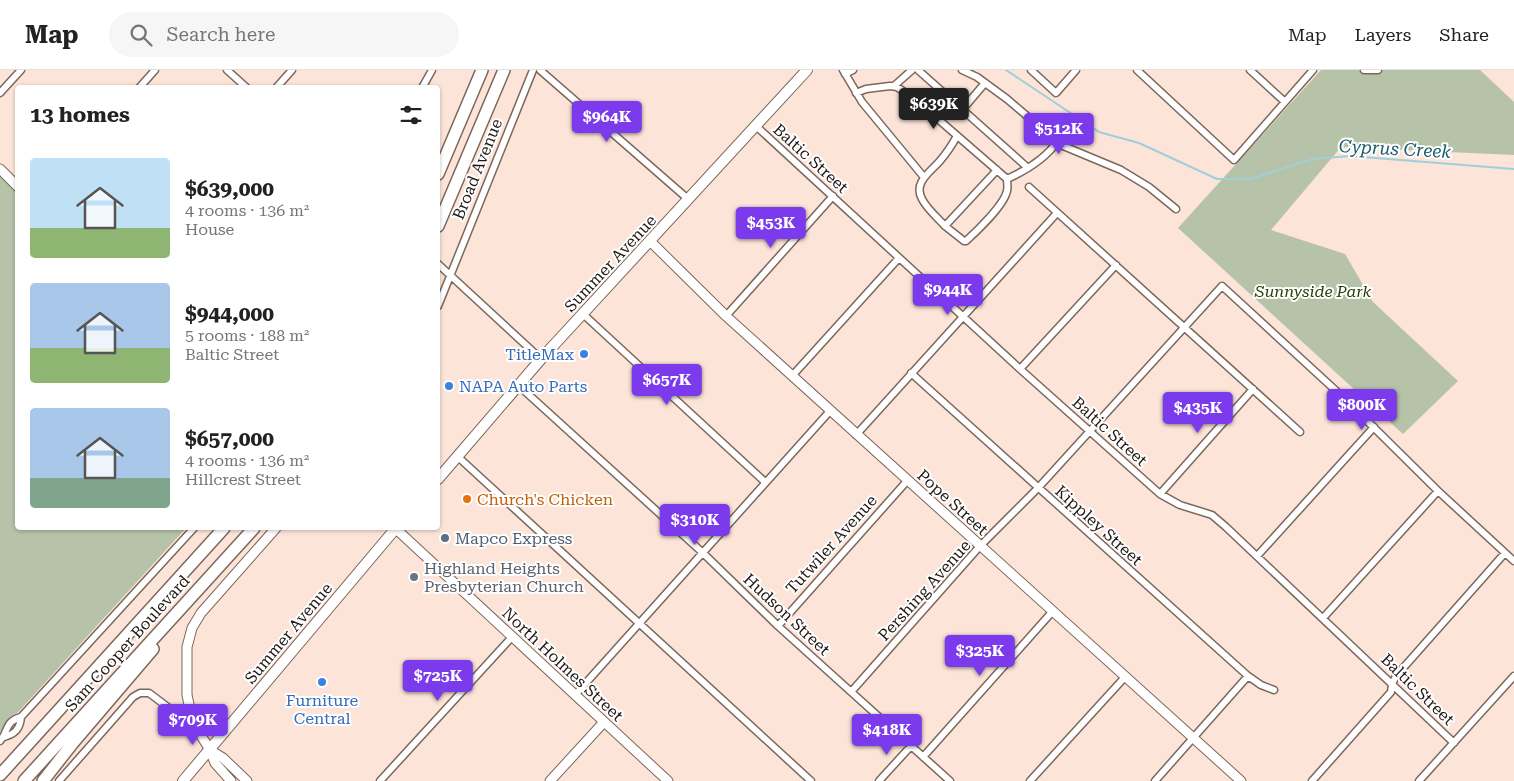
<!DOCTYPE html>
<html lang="en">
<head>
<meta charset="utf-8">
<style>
	:root { --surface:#fff; --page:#f6f6f6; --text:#222; --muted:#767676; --line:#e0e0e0; --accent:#7c3aed }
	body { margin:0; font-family:"Roboto Serif",serif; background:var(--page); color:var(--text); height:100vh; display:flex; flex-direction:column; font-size:19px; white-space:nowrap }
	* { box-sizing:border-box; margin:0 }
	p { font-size:16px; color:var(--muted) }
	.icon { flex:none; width:28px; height:28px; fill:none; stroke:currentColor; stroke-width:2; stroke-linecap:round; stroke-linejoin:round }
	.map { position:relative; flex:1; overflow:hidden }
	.sheet { position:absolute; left:15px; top:15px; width:425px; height:445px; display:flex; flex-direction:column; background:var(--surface); border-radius:5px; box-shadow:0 1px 4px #0004 }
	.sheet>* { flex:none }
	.price { position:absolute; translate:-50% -42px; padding:0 11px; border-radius:5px; background:var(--accent); color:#fff; font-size:16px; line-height:32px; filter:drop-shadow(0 1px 2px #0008) }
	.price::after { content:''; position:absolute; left:50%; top:30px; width:15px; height:11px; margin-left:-8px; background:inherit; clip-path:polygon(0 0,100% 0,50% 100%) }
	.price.active { background:#222; color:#fff }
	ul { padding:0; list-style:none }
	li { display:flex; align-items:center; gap:15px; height:125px; padding:0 15px }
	li span { display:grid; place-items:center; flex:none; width:140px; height:100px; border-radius:5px; color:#555 }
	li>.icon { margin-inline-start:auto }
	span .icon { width:60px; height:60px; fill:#fffc; stroke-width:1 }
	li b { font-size:21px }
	h2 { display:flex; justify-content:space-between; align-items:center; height:60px; padding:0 15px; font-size:21px }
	header { display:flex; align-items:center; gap:30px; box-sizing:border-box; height:70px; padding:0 25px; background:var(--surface); border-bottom:1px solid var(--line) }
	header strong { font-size:24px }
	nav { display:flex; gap:28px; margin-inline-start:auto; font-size:18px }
	.search { width:350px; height:45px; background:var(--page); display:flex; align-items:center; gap:12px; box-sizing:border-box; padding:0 18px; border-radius:28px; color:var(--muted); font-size:19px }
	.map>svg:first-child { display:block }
</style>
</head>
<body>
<header>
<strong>Map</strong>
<div class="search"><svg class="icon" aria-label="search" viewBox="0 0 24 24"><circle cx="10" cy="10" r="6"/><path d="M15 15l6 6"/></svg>Search here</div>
<nav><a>Map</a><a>Layers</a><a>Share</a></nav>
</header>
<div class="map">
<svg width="1514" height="711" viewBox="0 0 1514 711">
	<rect width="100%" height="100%" fill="#fce4d8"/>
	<path fill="#b6c3a8" d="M1321,0H1480L1514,32V85L1341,77L1271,160L1345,184L1373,232L1458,311L1403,364L1178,158Z
		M0,106L18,122V458H186L0,662Z"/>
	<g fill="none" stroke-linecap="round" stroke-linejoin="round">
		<path stroke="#9ecfdb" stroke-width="2" d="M1006,0L1099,62L1139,73L1217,109H1251L1312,89L1350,86L1514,99"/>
		<g stroke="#7c675c" stroke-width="9">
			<path id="street" d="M227,0L247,18
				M540,0L688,129
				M843,0L862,32L923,106
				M918,0L1028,98
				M962,0L977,7L1007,29L1061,75L1121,100L1149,117L1176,139
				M1031,0L1056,23L1076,0
				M1137,0L1234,90L1313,0
				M1250,0L1285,32
				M1364,0H1378
				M845,4L853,0
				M894,16L912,0
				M139,18L155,0
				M276,18L292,0
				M422,18L432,0
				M0,23L21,0
				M856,23L866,19L890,16L897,17L916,30L1007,109
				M962,40L985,13
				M756,56L1020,299L1160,424L1180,435L1212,445L1226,457L1454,673
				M957,66C952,75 946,84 939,92C930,102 913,113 922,129C927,139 937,147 945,156L997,100
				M1007,109C1027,100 1045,89 1057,72
				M1029,117L1300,362
				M945,156L964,171H966C977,161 1004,135 1007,121C1008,117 1007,112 1007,109
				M438,194L541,289
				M438,236L533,0
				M583,244L765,412
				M726,246L833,126
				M1020,299L1116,195
				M911,303L1248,606L1261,615L1274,620
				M792,306L899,188
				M518,315L703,483L778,556L950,711
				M856,365L1057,143
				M457,386L811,711
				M1160,424L1253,319
				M1258,485L1374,357
				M1323,548L1438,421
				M778,556L907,411
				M851,622L980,476L1038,418L1222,216L1345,329L1438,421L1514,491
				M575,625L830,341
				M4,667C15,664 20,659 21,647
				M0,671C9,661 4,652 21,647L194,458
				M923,687L1052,542
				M59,711L133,627L140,623H149L197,659
				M380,711L512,567
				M879,711L911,676
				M1030,711L1125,607
				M1155,711L1248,606
				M1312,711L1391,622L1392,614L1396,606L1505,483
				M1419,711L1514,606"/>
		</g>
		<g stroke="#7c675c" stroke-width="11">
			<path id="secondary" d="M0,99L18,117
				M650,171L726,246L1241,711
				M395,458L668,711
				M210,680L223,688L247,711
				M231,711L215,693L210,680L197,659L191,644L187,625V577L192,558L201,543L276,458
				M550,711L604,652"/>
		</g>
		<g stroke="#7c675c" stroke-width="12">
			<path id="primary" d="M438,409L541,289L807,0
				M183,711L396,458"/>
		</g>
		<g stroke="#7c675c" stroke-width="14">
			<path id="highway" d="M438,104L482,0
				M438,156L504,0
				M0,705L224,458
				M24,711L254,458
				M43,711L72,674L153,579"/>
		</g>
		<use href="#street" stroke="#fff" stroke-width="6"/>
		<use href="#secondary" stroke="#fff" stroke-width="9"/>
		<use href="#primary" stroke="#fff" stroke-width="10"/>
		<use href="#highway" stroke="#fff" stroke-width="11"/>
	</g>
	<g fill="#3f7fe0" stroke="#fff" stroke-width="2">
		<circle cx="584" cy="284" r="5"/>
		<circle cx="449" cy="316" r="5"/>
		<circle cx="322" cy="612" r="5"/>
	</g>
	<circle fill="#e8710a" stroke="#fff" stroke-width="2" cx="467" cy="429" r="5"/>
	<circle fill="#5c6f8a" stroke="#fff" stroke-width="2" cx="445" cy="468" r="5"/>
	<circle fill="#6b7280" stroke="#fff" stroke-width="2" cx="414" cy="507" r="5"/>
	<g text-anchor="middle" stroke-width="4" stroke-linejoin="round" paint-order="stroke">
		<g font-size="16" fill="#201814" stroke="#fff">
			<text transform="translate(811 88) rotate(42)" y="6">Baltic Street</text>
			<text transform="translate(477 99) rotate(-68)" y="6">Broad Avenue</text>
			<text transform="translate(610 193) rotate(-47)" y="6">Summer Avenue</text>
			<text transform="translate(1110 361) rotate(42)" y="6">Baltic Street</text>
			<text transform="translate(953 432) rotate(42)" y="6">Pope Street</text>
			<text transform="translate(1099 455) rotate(42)" y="6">Kippley Street</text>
			<text transform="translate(831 474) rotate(-48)" y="6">Tutwiler Avenue</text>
			<text transform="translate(924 520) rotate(-48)" y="6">Pershing Avenue</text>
			<text transform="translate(787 544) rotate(43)" y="6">Hudson Street</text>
			<text transform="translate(288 563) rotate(-50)" y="6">Summer Avenue</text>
			<text transform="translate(127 573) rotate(-48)" y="6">Sam Cooper Boulevard</text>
			<text transform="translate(563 594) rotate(43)" y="6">North Holmes Street</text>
			<text transform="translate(1418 619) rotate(44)" y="6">Baltic Street</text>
		</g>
		<g font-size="16" font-style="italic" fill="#293e05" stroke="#fff">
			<text x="1313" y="227">Sunnyside Park</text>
		</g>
		<g font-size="16" fill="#366cbe" stroke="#fff" text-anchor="end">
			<text x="574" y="290">TitleMax</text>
			<text x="459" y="322" text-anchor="start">NAPA Auto Parts</text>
			<text x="322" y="636" text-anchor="middle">Furniture<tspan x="322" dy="18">Central</tspan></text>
		</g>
		<g font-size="16" fill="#c56008" stroke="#fff" text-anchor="start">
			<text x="477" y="435">Church's Chicken</text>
		</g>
		<g font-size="16" fill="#4e5e75" stroke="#fff" text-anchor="start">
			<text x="455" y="474">Mapco Express</text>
		</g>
		<g font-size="16" fill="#5b616d" stroke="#fff" text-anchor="start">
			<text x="424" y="504">Highland Heights<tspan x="424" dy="18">Presbyterian Church</tspan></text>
		</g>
		<g font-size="18" font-style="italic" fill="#1c5d6b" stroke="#fff">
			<text transform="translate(1395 79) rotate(3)" y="6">Cyprus Creek</text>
		</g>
	</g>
</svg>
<b class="price active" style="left:934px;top:60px">$639K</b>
<b class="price" style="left:607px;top:73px">$964K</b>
<b class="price" style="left:1059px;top:85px">$512K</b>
<b class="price" style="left:771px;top:179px">$453K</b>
<b class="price" style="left:948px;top:246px">$944K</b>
<b class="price" style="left:667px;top:336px">$657K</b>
<b class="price" style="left:1362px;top:361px">$800K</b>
<b class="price" style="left:1198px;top:364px">$435K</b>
<b class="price" style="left:695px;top:476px">$310K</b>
<b class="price" style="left:980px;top:607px">$325K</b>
<b class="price" style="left:438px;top:632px">$725K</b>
<b class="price" style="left:193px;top:676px">$709K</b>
<b class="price" style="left:887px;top:686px">$418K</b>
<section class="sheet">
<h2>13 homes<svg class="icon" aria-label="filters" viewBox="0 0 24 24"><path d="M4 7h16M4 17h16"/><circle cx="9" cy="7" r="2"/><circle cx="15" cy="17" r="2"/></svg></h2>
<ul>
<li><span style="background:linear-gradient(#bfe0f5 70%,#8fb573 0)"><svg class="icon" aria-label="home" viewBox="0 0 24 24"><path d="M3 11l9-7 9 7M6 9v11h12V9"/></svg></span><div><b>$639,000</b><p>4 rooms · 136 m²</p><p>House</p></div></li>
<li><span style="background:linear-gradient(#a9c7e8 65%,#8fb573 0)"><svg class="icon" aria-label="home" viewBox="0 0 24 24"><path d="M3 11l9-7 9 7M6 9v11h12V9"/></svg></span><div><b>$944,000</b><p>5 rooms · 188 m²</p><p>Baltic Street</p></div></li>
<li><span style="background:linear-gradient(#a9c7e8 70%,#7fa58c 0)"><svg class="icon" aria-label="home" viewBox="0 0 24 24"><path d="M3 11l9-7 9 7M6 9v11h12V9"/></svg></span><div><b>$657,000</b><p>4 rooms · 136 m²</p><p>Hillcrest Street</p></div></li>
</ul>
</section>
</div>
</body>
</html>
